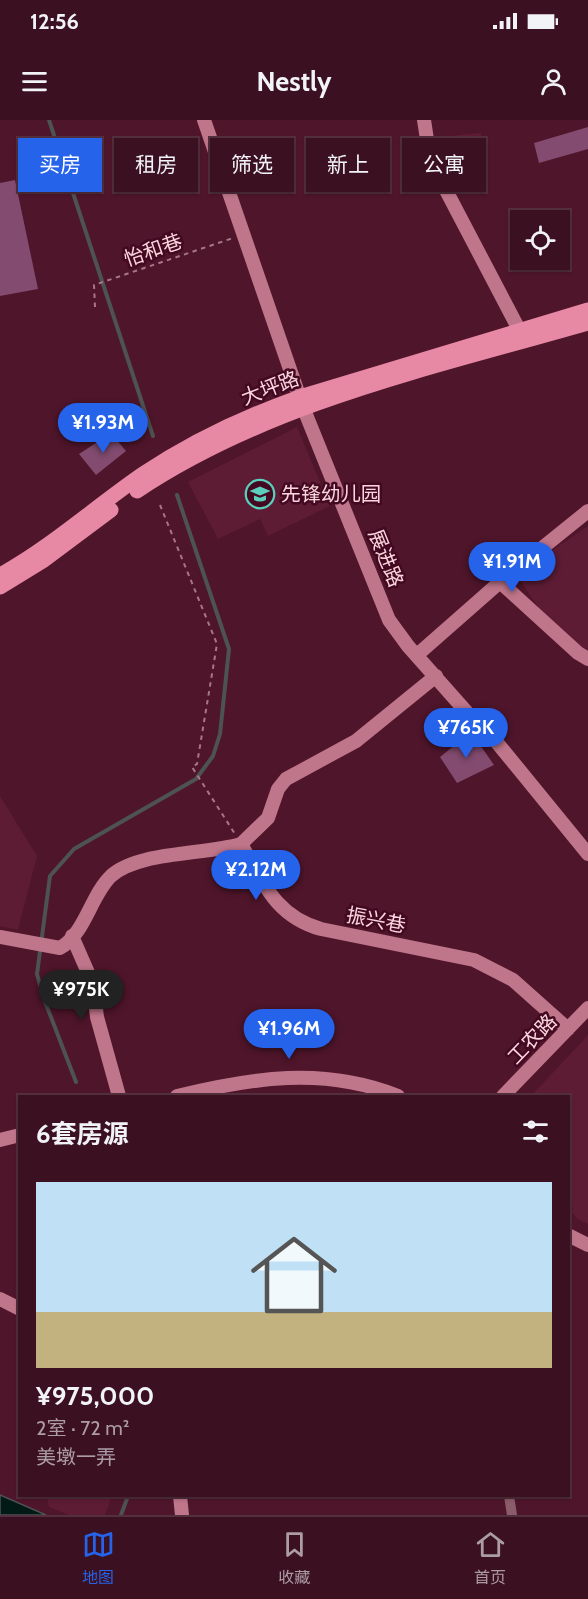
<!DOCTYPE html>
<html lang="zh">
<head>
<meta charset="utf-8">
<style>
	:root { --surface:#3b1020; --page:#421929; --text:#f1f3f6; --muted:#ac9da5; --line:#54303e; --accent:#2563eb }
	body { margin:0; font-family:Cabin,"Noto Sans SC",sans-serif; background:var(--page); color:var(--text); height:100vh; display:flex; flex-direction:column; font-size:22px; white-space:nowrap }
	* { box-sizing:border-box; margin:0 }
	p { font-size:20px; color:var(--muted) }
	.icon { flex:none; width:33px; height:33px; fill:none; stroke:currentColor; stroke-width:2; stroke-linecap:round; stroke-linejoin:round }
	.map { position:relative; flex:1; overflow:hidden }
	.drawer { position:absolute; left:18px; top:975px; width:552px; height:402px; display:flex; flex-direction:column; background:var(--surface); border-radius:0px; box-shadow:0 2px 4px #0004,0 0 0 2px var(--line) }
	.drawer>* { flex:none }
	.hud { position:absolute; left:18px; top:18px; width:552px; height:54px; display:flex; gap:12px }
	.fabs { position:absolute; left:510px; top:90px; display:grid; gap:12px }
	.fabs a { display:grid; place-items:center; width:60px; height:60px; border-radius:0px; background:var(--surface); box-shadow:0 2px 4px #0004,0 0 0 2px var(--line); font-size:30px }
	.price { position:absolute; translate:-50% -51px; padding:0 14px; border-radius:21px; background:var(--accent); color:#fff; font-size:20px; line-height:39px; filter:drop-shadow(0 2px 3px #0008) }
	.price::after { content:''; position:absolute; left:50%; top:36px; width:18px; height:14px; margin-left:-9px; background:inherit; clip-path:polygon(0 0,100% 0,50% 100%) }
	.price.selected { background:#222; color:#fff }
	ul { padding:0; list-style:none }
	li { display:grid; align-content:center; gap:12px; height:318px; padding:0 18px }
	li span { display:grid; place-items:center; height:186px; border-radius:0px; color:#555 }
	li>.icon { margin-inline-start:auto }
	span .icon { width:108px; height:108px; fill:#fffc; stroke-width:1 }
	li b { font-size:26px }
	h2 { display:flex; justify-content:space-between; align-items:center; height:72px; padding:0 18px; font-size:26px }
	.chip { padding:0 21px; border-radius:0px; background:var(--surface); box-shadow:0 2px 4px #0004,0 0 0 2px var(--line); font-size:21px; line-height:54px }
	.chip.selected { background:var(--accent); color:#fff }
	.status { display:flex; justify-content:space-between; align-items:center; height:42px; padding:0 30px; background:var(--surface); direction:ltr }
	.status svg { height:16px; fill:currentColor }
	header { display:flex; justify-content:space-between; align-items:center; height:78px; padding:0 18px; background:var(--surface); font-size:27px; font-weight:700 }
	.tabs { display:flex; justify-content:space-around; align-items:center; height:84px; border-top:2px solid var(--line); background:var(--surface); font-size:16px; color:var(--muted) }
	.tabs a { display:grid; justify-items:center; gap:3px }
	.tabs .selected { color:var(--accent) }
	.map>svg:first-child { display:block }
</style>
</head>
<body>
<div class="status"><b>12:56</b><svg viewBox="0 0 49 12"><path d="M0 12V9h3v3zM5 12V6h3v6zM10 12V3h3v9zM15 12V0h3v12zM26 1h20v11H26zM47 4h2v5h-2z"/></svg></div>
<header><svg class="icon" aria-label="menu" viewBox="0 0 24 24"><path d="M4 6h16M4 12h16M4 18h16"/></svg>Nestly<svg class="icon" aria-label="person" viewBox="0 0 24 24"><circle cx="12" cy="8" r="4"/><path d="M4 21q1-7 8-7t8 7"/></svg></header>
<div class="map">
<svg width="588" height="1395" viewBox="0 0 588 1395">
	<rect width="100%" height="100%" fill="#4f152a"/>
	<path fill="#5d1c34" d="M481,13L486,60L449,58L438,17Z
		M297,307L330,386L268,416L260,399L218,419L188,362Z
		M588,406V532L575,525L539,488L516,455Z
		M0,676L37,736L18,810L0,806Z
		M588,915V1104L578,1099L572,1093L573,1088L569,1085L568,976H531Z
		M47,1376H112L105,1395H69L49,1387Z"/>
	<path fill="#021a16" stroke="#4d5252" stroke-width="1.5" d="M0,1375L46,1395H0Z"/>
	<g fill="none" stroke-linecap="round" stroke-linejoin="round">
		<path stroke="#4d5252" stroke-width="4" d="M49,0L153,316
			M76,962L44,879L37,854L50,756L74,729L196,659L213,636L220,614L229,529L177,375
			M121,1395L128,1376"/>
	</g>
	<path fill="#824b6f" d="M588,7V29L539,43L534,23Z
		M15,60L38,169L0,176V63Z
		M111,313L126,331L96,355L79,334Z
		M471,612L494,645L457,663L440,637Z"/>
	<g fill="none" stroke-linecap="round" stroke-linejoin="round">
		<path stroke="#a77786" stroke-width="2" stroke-dasharray="4.5 4.5" stroke-linecap="butt" d="M95,187L94,165L233,118
			M160,385L217,524L197,644L192,647L235,714"/>
		<path stroke="#8b5c69" stroke-width="10" d="M509,1376L512,1395"/>
		<path stroke="#bf758a" stroke-width="14" d="M204,0L303,287L389,500L408,526L471,597L490,614L588,734
			M424,0L428,26L438,55L524,219
			M500,462L578,533L588,539
			M417,535L500,462L588,391
			M436,556L356,621L286,659L278,669L268,698L241,724C263,762 275,796 321,809L474,840L513,860L568,909
			M72,816L93,864L97,897L119,976
			M0,817L60,828C85,814 91,775 111,756C139,731 205,735 241,724
			M177,976C252,958 323,946 398,976
			M503,976L588,888
			M0,1020L20,1015
			M568,1115L588,1125
			M0,1179L20,1189
			M180,1376L182,1395"/>
		<path stroke="#e788a4" stroke-width="15" d="M137,371C270,282 436,247 588,203
			M0,455C51,427 95,387 143,354C191,322 246,296 300,277L588,190
			M0,467L44,440L111,390"/>
	</g>
	<defs>
		<g id="school-ring" transform="scale(1.5)"><circle r="9.5" fill="#430920" stroke="#5bcebc" stroke-width="1.5"/><path d="M0-5L7-2L0 1L-7-2ZM-4 1L0 2.5L4 1V4Q0 6-4 4Z" fill="#5bcebc"/></g>
	</defs>
	<g fill-rule="evenodd">
		<use href="#school-ring" x="260" y="374"/>
	</g>
	<g text-anchor="middle" stroke-width="5" stroke-linejoin="round" paint-order="stroke">
		<g font-size="20" fill="#fbd5de" stroke="#430920">
			<text transform="translate(153 130) rotate(-19)" y="7">怡和巷</text>
			<text transform="translate(270 268) rotate(-21)" y="7">大坪路</text>
			<text transform="translate(386 438) rotate(68)" y="7">展进路</text>
			<text transform="translate(376 800) rotate(11)" y="7">振兴巷</text>
			<text transform="translate(532 919) rotate(-46)" y="7">工农路</text>
		</g>
		<g font-size="20" fill="#fbd5de" stroke="#430920" text-anchor="start">
			<text x="281" y="381">先锋幼儿园</text>
		</g>
	</g>
</svg>
<div class="fabs">
<a><svg class="icon" aria-label="locate" viewBox="0 0 24 24"><circle cx="12" cy="12" r="6"/><path d="M12 2v4M12 18v4M2 12h4M18 12h4"/></svg></a>
</div>
<b class="price" style="left:103px;top:334px">¥1.93M</b>
<b class="price" style="left:512px;top:473px">¥1.91M</b>
<b class="price" style="left:466px;top:639px">¥765K</b>
<b class="price" style="left:256px;top:781px">¥2.12M</b>
<b class="price selected" style="left:81px;top:901px">¥975K</b>
<b class="price" style="left:289px;top:940px">¥1.96M</b>
<div class="hud">
<a class="chip selected">买房</a>
<a class="chip">租房</a>
<a class="chip">筛选</a>
<a class="chip">新上</a>
<a class="chip">公寓</a>
</div>
<section class="drawer">
<h2>6套房源<svg class="icon" aria-label="filters" viewBox="0 0 24 24"><path d="M4 7h16M4 17h16"/><circle cx="9" cy="7" r="2"/><circle cx="15" cy="17" r="2"/></svg></h2>
<ul>
<li><span style="background:linear-gradient(#bfe0f5 70%,#c2b280 0)"><svg class="icon" aria-label="home" viewBox="0 0 24 24"><path d="M3 11l9-7 9 7M6 9v11h12V9"/></svg></span><div><b>¥975,000</b><p>2室 · 72 m²</p><p>美墩一弄</p></div></li>
</ul>
</section>
</div>
<nav class="tabs">
<a class="selected"><svg class="icon" aria-label="map" viewBox="0 0 24 24"><path d="M3 6l6-2 6 2 6-2v14l-6 2-6-2-6 2zM9 4v14M15 6v14"/></svg>地图</a>
<a><svg class="icon" aria-label="saved" viewBox="0 0 24 24"><path d="M7 4h10v16l-5-4-5 4z"/></svg>收藏</a>
<a><svg class="icon" aria-label="home" viewBox="0 0 24 24"><path d="M3 11l9-7 9 7M6 9v11h12V9"/></svg>首页</a>
</nav>
</body>
</html>
